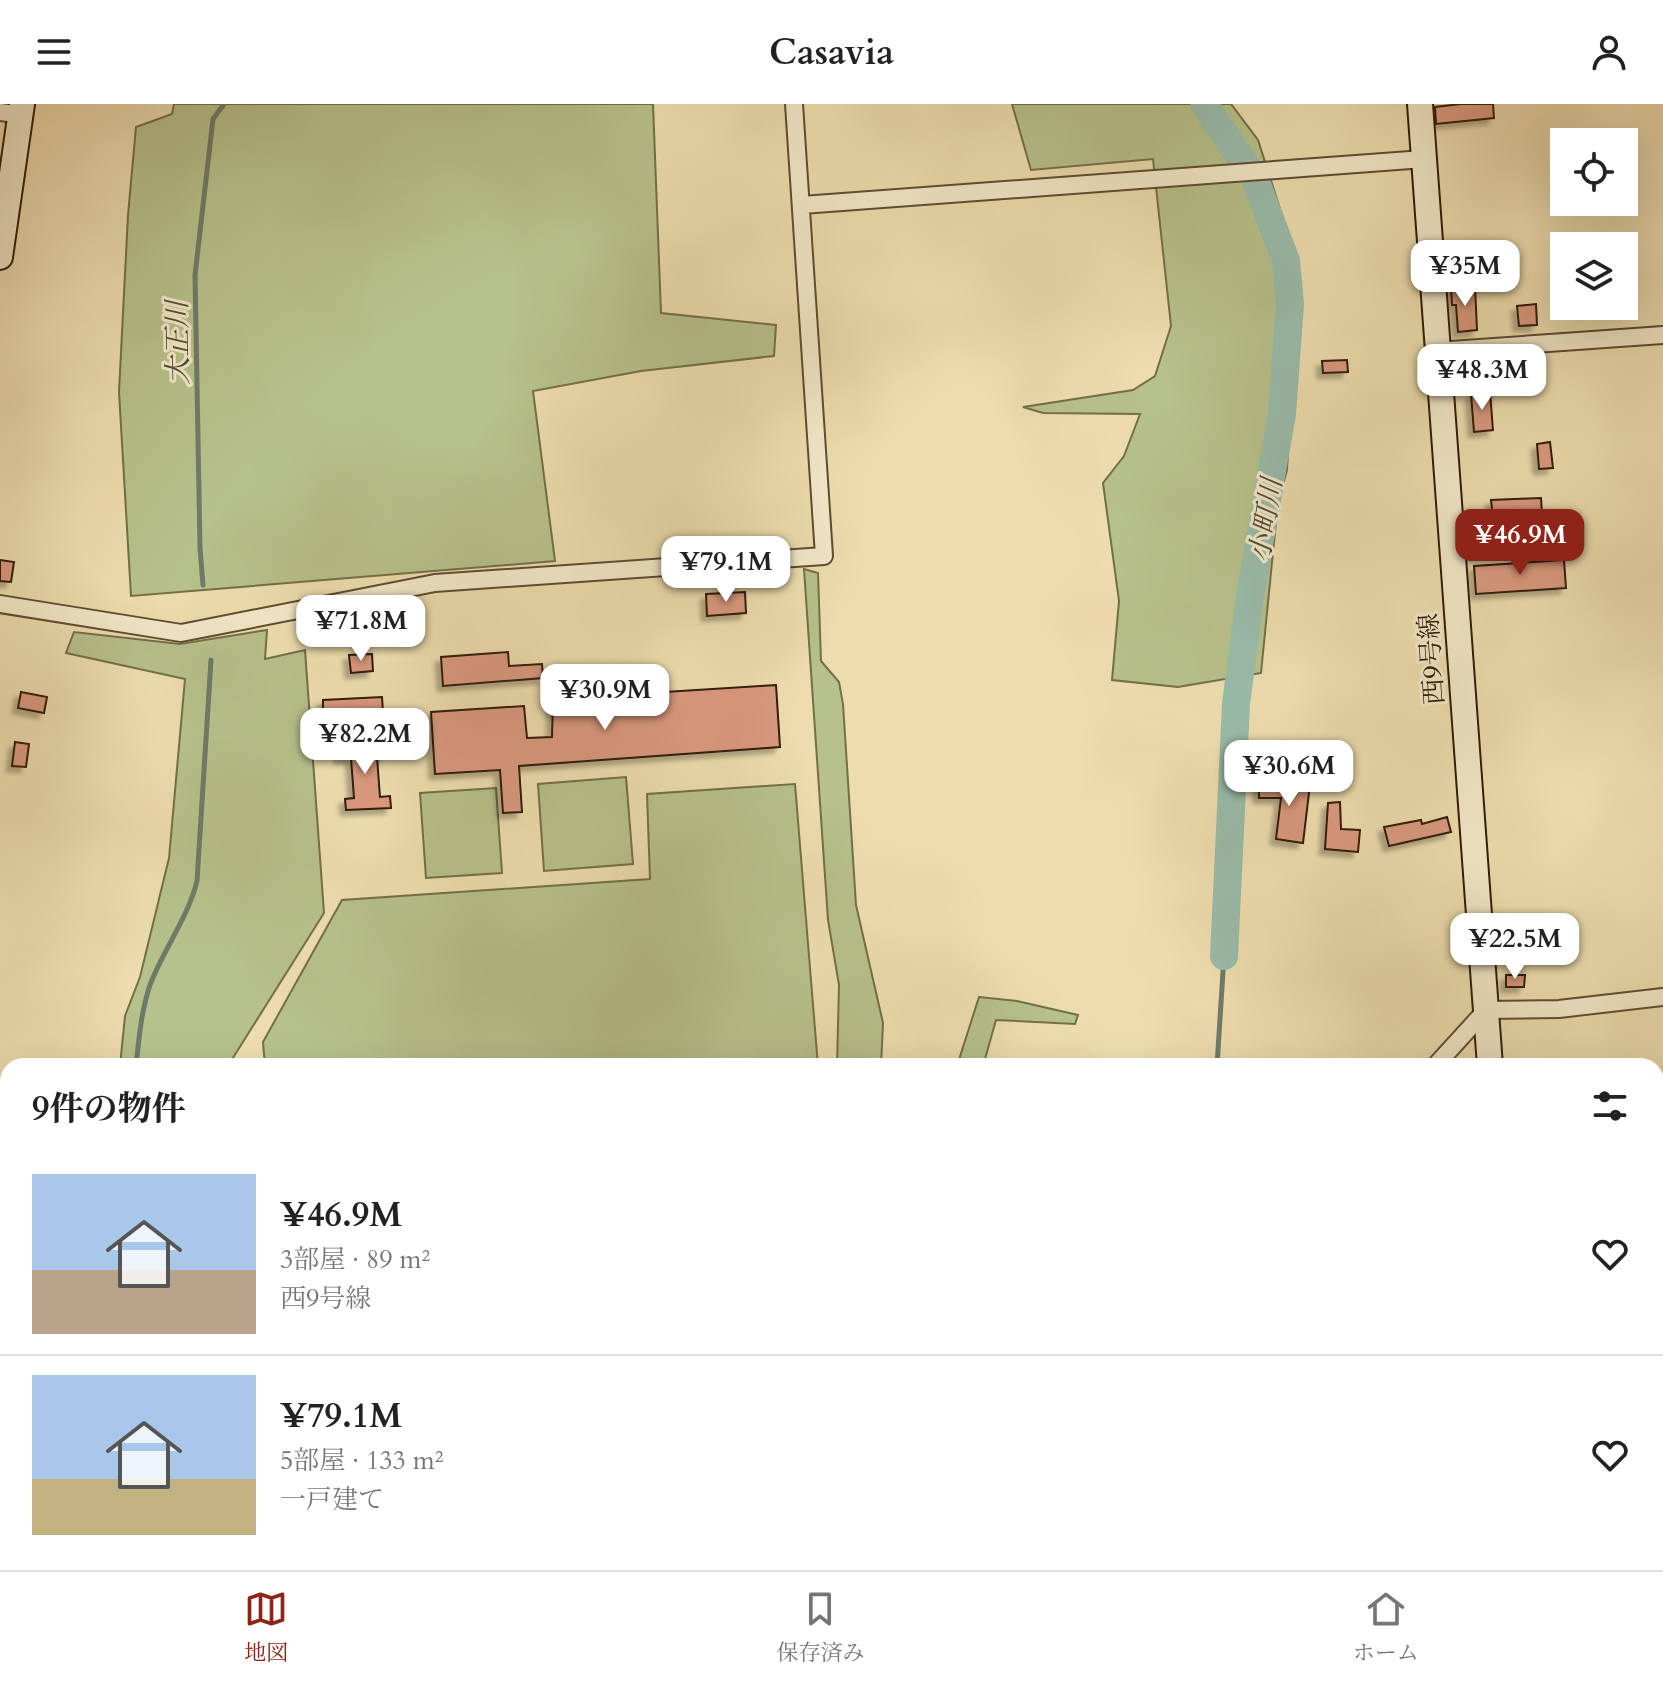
<!DOCTYPE html>
<html lang="ja">
<head>
<meta charset="utf-8">
<style>
	:root { --surface:#fff; --page:#f6f6f6; --text:#222; --muted:#767676; --line:#e0e0e0; --accent:#8f2418 }
	body { margin:0; font-family:Cardo,"Noto Serif JP",serif; background:var(--page); color:var(--text); height:100vh; display:flex; flex-direction:column; font-size:30px; white-space:nowrap }
	* { box-sizing:border-box; margin:0 }
	p { font-size:26px; color:var(--muted) }
	.icon { flex:none; width:44px; height:44px; fill:none; stroke:currentColor; stroke-width:2; stroke-linecap:round; stroke-linejoin:round }
	.map { position:relative; flex:1; overflow:hidden }
	.details { position:absolute; left:0px; top:954px; width:1664px; height:512px; display:flex; flex-direction:column; background:var(--surface); border-radius:24px 24px 0 0; box-shadow:0 8px 32px #0002 }
	.details>* { flex:none }
	.buttons { position:absolute; left:1550px; top:24px; display:grid; gap:16px }
	.buttons a { display:grid; place-items:center; width:88px; height:88px; border-radius:0px; background:var(--surface); box-shadow:0 8px 32px #0002; font-size:40px }
	.price { position:absolute; translate:-50% -68px; padding:0 18px; border-radius:16px; background:#fff; color:#222; font-size:26px; line-height:52px; filter:drop-shadow(0 2px 4px #0008) }
	.price::after { content:''; position:absolute; left:50%; top:48px; width:24px; height:18px; margin-left:-12px; background:inherit; clip-path:polygon(0 0,100% 0,50% 100%) }
	.price.on { background:var(--accent); color:#fff }
	ul { padding:0; list-style:none }
	li { display:flex; align-items:center; gap:24px; height:200px; padding:0 32px }
	li+li { border-top:2px solid var(--line) }
	li span { display:grid; place-items:center; flex:none; width:224px; height:160px; border-radius:0px; color:#555 }
	li>.icon { margin-inline-start:auto }
	span .icon { width:96px; height:96px; fill:#fffc; stroke-width:1 }
	li b { font-size:34px }
	h2 { display:flex; justify-content:space-between; align-items:center; height:96px; padding:0 32px; font-size:34px }
	header { display:flex; justify-content:space-between; align-items:center; height:104px; padding:0 32px; background:var(--surface); font-size:36px; font-weight:600 }
	.dock { display:flex; justify-content:space-around; align-items:center; height:112px; border-top:2px solid var(--line); background:var(--surface); font-size:22px; color:var(--muted) }
	.dock a { display:grid; justify-items:center; gap:4px }
	.dock .on { color:var(--accent) }
	.map>svg:first-child { display:block }
</style>
</head>
<body>
<header><svg class="icon" aria-label="menu" viewBox="0 0 24 24"><path d="M4 6h16M4 12h16M4 18h16"/></svg>Casavia<svg class="icon" aria-label="person" viewBox="0 0 24 24"><circle cx="12" cy="8" r="4"/><path d="M4 21q1-7 8-7t8 7"/></svg></header>
<div class="map">
<svg width="1663" height="1466" viewBox="0 0 1663 1466">
	<defs>
		<filter id="shadow"><feDropShadow dx="-5.5" dy="5.5" stdDeviation="2" flood-color="#0004"/></filter>
	</defs>
	<rect width="100%" height="100%" fill="#edddae"/>
	<filter id="stains"><feTurbulence type="fractalNoise" baseFrequency=".0025" numOctaves="4"/><feColorMatrix values="0 0 0 0 .2 0 0 0 0 .09 0 0 0 0 .02 0 0 0 .5 -.17"/></filter>
	<radialGradient id="worn" r=".72"><stop offset=".6" stop-color="#630" stop-opacity="0"/><stop offset="1" stop-color="#630" stop-opacity=".3"/></radialGradient>
	<path fill="#b7c18b" stroke="#746e49" stroke-width="2" d="M174,0H653L661,209L776,221L774,252L641,267L533,287L555,457L131,492L119,288L128,111L136,23L172,10Z
		M1012,0H1231L1258,36L1298,161L1287,366L1278,398L1261,569L1178,583L1112,576L1119,497L1103,379L1124,352L1140,310L1043,309L1023,303L1133,286L1155,272L1171,222L1153,55L1031,66Z
		M804,465L818,469L821,557L839,578L843,600L856,801L883,919L881,962H837L839,881L828,816Z
		M267,526L265,555L305,546L324,809L231,957V962H120L125,912L140,873L169,754L185,575L66,549L74,528L180,540Z
		M626,673L633,760L544,767L538,680Z
		M795,680L818,962H265L263,938L342,796L650,775L647,690Z
		M496,684L502,769L426,774L420,689Z
		M979,893L1017,897L1078,911L1075,920L996,916L983,962H957Z
		M89,1458H246V1466H114Z
		M797,1458H845L842,1466H795Z
		M1230,1458H1276L1275,1466H1229Z"/>
	<g fill="none" stroke-linecap="round" stroke-linejoin="round">
		<path stroke="#6f7b69" stroke-width="5" d="M203,481L200,444L195,171L213,15L224,0
			M136,962C139,934 141,908 150,881C163,846 188,814 197,777L211,556
			M1217,962L1224,852
			M40,1466L43,1458
			M1199,1466L1201,1458"/>
		<path stroke="#99bcab" stroke-width="28" d="M1204,0L1255,75L1286,157L1290,200L1282,310L1250,492L1236,600L1224,852"/>
	</g>
	<path fill="#da997f" stroke="#301a07" stroke-width="2" filter="url(#shadow)" d="M1461,0H1493L1494,14L1436,20L1435,3Z
		M1451,183H1475L1477,226L1458,228L1456,201H1452Z
		M1536,200L1537,221L1519,222L1517,202Z
		M1347,256L1348,268L1323,269L1322,257Z
		M1490,288L1493,326L1474,328L1471,290Z
		M1550,338L1553,364L1539,365L1537,340Z
		M1541,394L1542,410L1493,414L1491,396Z
		M0,456L14,458L11,478L0,477Z
		M1564,456L1566,484L1476,490L1474,462Z
		M745,488L746,509L707,512L706,490Z
		M508,548L509,562L542,560L543,574L443,582L441,553Z
		M372,550L373,567L351,569L349,551Z
		M776,581L780,643L519,662L522,708L503,709L500,666L435,670L431,608L524,602L527,634L552,633L553,595Z
		M21,588L47,593L44,609L18,604Z
		M382,593L383,608L323,612V596Z
		M15,638L29,640L26,663L12,662Z
		M385,639V652L377,653L380,693L390,692L391,704L346,706L345,695L354,694L351,654H340V641Z
		M1259,678L1310,680L1303,739L1276,735L1281,694H1259Z
		M1340,698L1341,725L1360,726L1358,748L1325,745L1328,699Z
		M1447,713L1451,728L1389,742L1384,723L1421,716L1422,720Z
		M1506,871H1525L1524,883H1506Z"/>
	<g fill="none" stroke-linecap="round" stroke-linejoin="round">
		<g stroke="#5f4b31" stroke-width="20">
			<path id="street" d="M0,8L21,11
				M802,101L1424,55
				M1436,247L1663,231
				M0,500L181,529L435,479L824,452L794,0
				M1435,962L1486,906L1559,905L1663,893
				M1228,1466L1229,1458"/>
		</g>
		<g stroke="#301a07" stroke-width="28">
			<path id="secondary" d="M1420,0L1490,962
				M0,153L22,0
				M1526,1458L1527,1466"/>
		</g>
		<path stroke="#301a07" stroke-width="3" stroke-dasharray="2 4" stroke-linecap="butt" d="M262,1466V1458"/>
		<use href="#street" stroke="#f3e9ca" stroke-width="16"/>
		<use href="#secondary" stroke="#f3e9ca" stroke-width="24"/>
	</g>
	<g text-anchor="middle" stroke-width="6" stroke-linejoin="round" paint-order="stroke">
		<g font-size="26" fill="#301a07" stroke="#f3e9ca">
			<text transform="translate(1431 555) rotate(-94)" y="9">西9号線</text>
		</g>
		<g font-size="28" font-style="italic" fill="#504b38" stroke="#f3e9ca">
			<text transform="translate(177 239) rotate(-91)" y="10">大正川</text>
			<text transform="translate(1265 416) rotate(-81)" y="10">小町川</text>
		</g>
	</g>
	<rect width="100%" height="100%" filter="url(#stains)"/>
	<rect width="100%" height="100%" fill="url(#worn)"/>
</svg>
<div class="buttons">
<a><svg class="icon" aria-label="locate" viewBox="0 0 24 24"><circle cx="12" cy="12" r="6"/><path d="M12 2v4M12 18v4M2 12h4M18 12h4"/></svg></a>
<a><svg class="icon" aria-label="layers" viewBox="0 0 24 24"><path d="M12 4l9 5-9 5-9-5zM3 14l9 5 9-5"/></svg></a>
</div>
<b class="price" style="left:1465px;top:204px">¥35M</b>
<b class="price" style="left:1482px;top:308px">¥48.3M</b>
<b class="price on" style="left:1520px;top:473px">¥46.9M</b>
<b class="price" style="left:726px;top:500px">¥79.1M</b>
<b class="price" style="left:361px;top:559px">¥71.8M</b>
<b class="price" style="left:605px;top:628px">¥30.9M</b>
<b class="price" style="left:365px;top:672px">¥82.2M</b>
<b class="price" style="left:1289px;top:704px">¥30.6M</b>
<b class="price" style="left:1515px;top:877px">¥22.5M</b>
<section class="details">
<h2>9件の物件<svg class="icon" aria-label="filters" viewBox="0 0 24 24"><path d="M4 7h16M4 17h16"/><circle cx="9" cy="7" r="2"/><circle cx="15" cy="17" r="2"/></svg></h2>
<ul>
<li><span style="background:linear-gradient(#a9c7e8 60%,#b9a48a 0)"><svg class="icon" aria-label="home" viewBox="0 0 24 24"><path d="M3 11l9-7 9 7M6 9v11h12V9"/></svg></span><div><b>¥46.9M</b><p>3部屋 · 89 m²</p><p>西9号線</p></div><svg class="icon" aria-label="heart" viewBox="0 0 24 24"><path d="M12 20l-8-8c-3-5 5-10 8-4 3-6 11-1 8 4z"/></svg></li>
<li><span style="background:linear-gradient(#a9c7e8 65%,#c2b280 0)"><svg class="icon" aria-label="home" viewBox="0 0 24 24"><path d="M3 11l9-7 9 7M6 9v11h12V9"/></svg></span><div><b>¥79.1M</b><p>5部屋 · 133 m²</p><p>一戸建て</p></div><svg class="icon" aria-label="heart" viewBox="0 0 24 24"><path d="M12 20l-8-8c-3-5 5-10 8-4 3-6 11-1 8 4z"/></svg></li>
</ul>
</section>
</div>
<nav class="dock">
<a class="on"><svg class="icon" aria-label="map" viewBox="0 0 24 24"><path d="M3 6l6-2 6 2 6-2v14l-6 2-6-2-6 2zM9 4v14M15 6v14"/></svg>地図</a>
<a><svg class="icon" aria-label="saved" viewBox="0 0 24 24"><path d="M7 4h10v16l-5-4-5 4z"/></svg>保存済み</a>
<a><svg class="icon" aria-label="home" viewBox="0 0 24 24"><path d="M3 11l9-7 9 7M6 9v11h12V9"/></svg>ホーム</a>
</nav>
</body>
</html>
